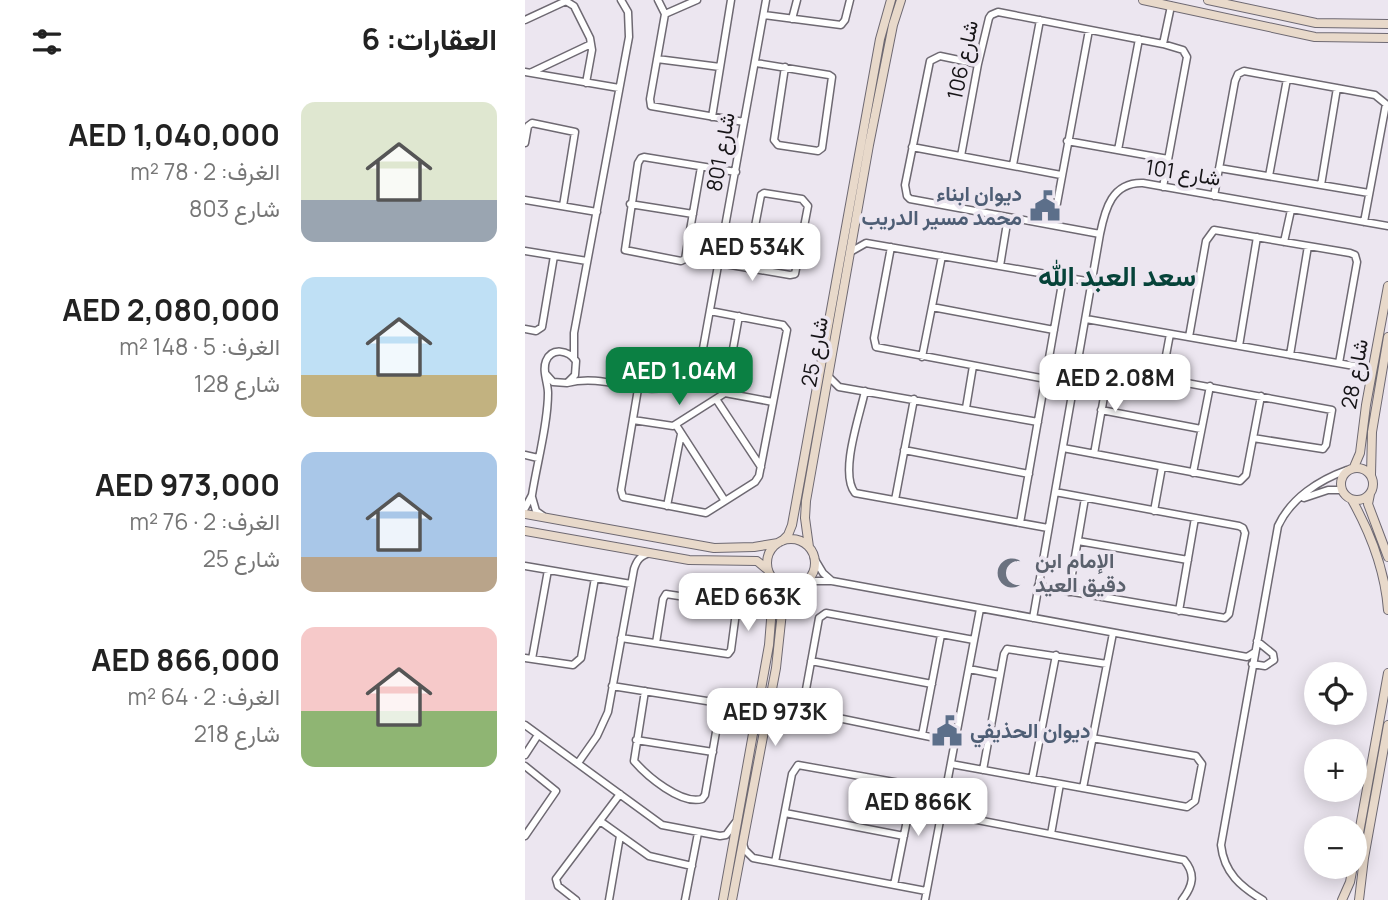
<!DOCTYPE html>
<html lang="ar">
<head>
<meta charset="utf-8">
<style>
	:root { --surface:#fff; --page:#f6f6f6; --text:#222; --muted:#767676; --accent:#0b8043 }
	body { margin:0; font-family:Manrope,Vazirmatn,sans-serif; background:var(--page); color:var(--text); direction:rtl; height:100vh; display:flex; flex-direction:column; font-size:26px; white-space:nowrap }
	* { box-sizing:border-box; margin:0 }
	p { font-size:23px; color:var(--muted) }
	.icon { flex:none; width:38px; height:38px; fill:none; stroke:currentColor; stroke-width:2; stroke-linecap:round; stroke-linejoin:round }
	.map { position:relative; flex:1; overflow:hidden; direction:ltr }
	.details { display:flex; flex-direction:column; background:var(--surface); width:525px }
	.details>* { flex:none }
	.buttons { position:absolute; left:779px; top:662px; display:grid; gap:14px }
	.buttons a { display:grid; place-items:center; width:63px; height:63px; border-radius:50%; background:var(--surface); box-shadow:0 4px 18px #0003; font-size:35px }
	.price { position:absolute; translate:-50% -60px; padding:0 16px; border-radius:14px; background:#fff; color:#222; font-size:23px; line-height:46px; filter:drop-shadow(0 2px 4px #0008) }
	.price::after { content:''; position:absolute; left:50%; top:42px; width:21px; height:16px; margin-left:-10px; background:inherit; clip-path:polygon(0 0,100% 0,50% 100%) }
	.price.selected { background:var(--accent); color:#fff }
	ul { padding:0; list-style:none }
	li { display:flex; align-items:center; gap:21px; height:175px; padding:0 28px }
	li span { display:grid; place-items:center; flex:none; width:196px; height:140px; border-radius:14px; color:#555 }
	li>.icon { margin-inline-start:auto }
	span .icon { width:84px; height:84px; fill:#fffc; stroke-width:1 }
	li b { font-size:30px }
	h2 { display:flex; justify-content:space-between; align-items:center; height:84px; padding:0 28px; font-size:30px }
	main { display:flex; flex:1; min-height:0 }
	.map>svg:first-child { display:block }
</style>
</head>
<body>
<main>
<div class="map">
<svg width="863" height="900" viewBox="0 0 863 900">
	<rect width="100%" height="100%" fill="#ece6f0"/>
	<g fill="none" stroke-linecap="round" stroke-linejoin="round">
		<g stroke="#6e6972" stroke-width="9">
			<path id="street" d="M39,0L49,6L65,38L67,50L61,83
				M133,0L140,14L125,99L126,106L219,122
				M140,14L172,0
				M239,15L316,25L320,20L325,0
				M267,19L272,0
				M0,20L41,1
				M638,44L646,6
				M132,59L195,67
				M231,63L304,75L307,77L297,148L293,151L253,145L249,140L260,67
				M453,64L415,56L405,61L380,185L382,196L385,199L575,234
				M0,72L94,88
				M7,72L66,44
				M187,117L206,0
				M542,141L643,159
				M0,143L3,126L7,123L50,132L38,206
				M387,147L536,175
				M593,150L614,39
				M436,156L453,64L464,18L466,15L473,12L638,44L658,50L662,57L638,187
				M488,165L515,20
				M176,167L160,259L156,261L100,250L113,163L116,158L119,157L211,172
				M694,168L844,193
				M744,176L762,79
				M796,185L812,88
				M689,196L710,81L713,74L719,71L850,95L861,104L839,222
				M0,200L72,212
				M105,204L168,214
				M528,225L564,30
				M759,242L766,210
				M366,247L349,338L351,347L521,379
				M0,251L62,261
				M327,251L341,243L567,282
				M194,263L265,275L270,274L283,206L277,199L239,193L236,195L222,268
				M475,266L483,217
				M407,307L529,330
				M561,319L835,367L845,378
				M0,329L11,331L17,327L29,256
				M664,337L681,241L689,230L825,253L830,255L832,262L814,363
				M714,346L732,237
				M765,355L783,246
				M397,357L417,256
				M49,358V333L104,37L103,12L96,0
				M554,363L807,410L801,445L798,449L728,438
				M303,376L314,387L513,422
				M637,377L645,334
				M42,383C95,369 141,420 177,354L241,0
				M113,389L96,490L98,497L181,513L230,482L234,476L262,330L258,325L185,311
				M340,391C335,415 314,473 330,493L523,528
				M200,393L248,402
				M191,399L236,467
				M441,408L448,366
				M576,410L676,429
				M108,420L148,426L200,393L214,316
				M151,425L200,501
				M538,448L715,481L721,475L736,396
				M379,450L504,474
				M569,454L584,368
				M0,455L13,458
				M668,473L685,386
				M7,497L11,511L18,516
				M779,498L803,490H817
				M370,500L389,399
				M142,506L156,434
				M0,508L7,495C12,463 23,424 23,393C23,383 17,371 21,361C27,347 43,350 51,361L50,375L42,383L28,382L20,373
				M629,511L637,467
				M495,523L538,278
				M553,541L663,560
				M289,558L298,573L307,581
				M0,566L106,584
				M279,583L288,581H307L722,657L730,652
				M513,586L700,618L704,614L720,533L718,528L714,526L530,492
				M544,592L560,498
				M654,611L670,518
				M508,618L575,234C580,209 587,182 618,183L863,226
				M96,638L203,654L206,650L212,605L141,594L138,599L131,643
				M0,658L48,665L56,658L70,578
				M7,659L23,570
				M286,661L407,684
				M727,664L740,666L749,660L748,654L732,641
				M444,669L475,675
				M87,686L188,702L194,705L195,709L180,795L177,799C156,805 122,776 109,761L120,691
				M0,725L137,825L195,836L201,835L210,823
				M397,735L416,635
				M111,740L188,752
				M430,742L279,711L278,706L294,618L301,613L449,640
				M0,755L13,735
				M53,763L72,736L83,712L109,569C112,560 115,556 125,553
				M426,764L662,807L670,801L677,764L671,756L567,738
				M0,766L31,791L0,836
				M458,770L479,654L482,649L582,664
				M507,779L531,655
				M558,788L588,633
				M260,813L379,836
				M416,813L659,860C671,874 668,886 657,900
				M75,821L124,856L167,866
				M526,834L535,784
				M218,844L220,850L228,858L401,891
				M250,862L267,774L273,765L420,791
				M369,885L389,785
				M51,900L33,886L31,879L95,794
				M84,900L95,836
				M160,900L173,833
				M400,900L455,609
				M738,900C716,887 699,873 696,845L753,526C766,498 794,480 822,470"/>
		</g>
		<g stroke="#6e6972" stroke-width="10">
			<path id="secondary" d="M618,0L790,37L863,38
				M683,0L791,23L863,24
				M829,467L835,453L841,405L863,286
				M816 484a16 16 0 1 1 32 0a16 16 0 1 1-32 0Z
				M846,475L847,432L863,337
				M845,494L843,504L863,557
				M827,500C846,534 860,571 863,610
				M0,514L189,548L229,547L253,543
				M0,531L164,560L232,561L243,570
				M242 563a24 24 0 1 1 48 0a24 24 0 1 1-48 0Z
				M257,541L263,535L267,525L355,39L366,0
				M284,547L280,518L281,501L344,145L368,25L376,0
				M830,855L863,673
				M198,900L244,645L248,595L247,579
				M207,900L251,668L258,603L263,595L275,586
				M817,900L825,882L828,866
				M834,900L839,858L863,725"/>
		</g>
		<use href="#street" stroke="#fff" stroke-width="6"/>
		<use href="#secondary" stroke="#e8d9ca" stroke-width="8"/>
	</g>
	<defs>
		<g id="civic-bare" transform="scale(2.415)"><path d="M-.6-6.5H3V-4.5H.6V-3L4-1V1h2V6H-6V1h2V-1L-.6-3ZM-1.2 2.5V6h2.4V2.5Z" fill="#5c6f8a" stroke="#ece6f0" stroke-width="2.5" paint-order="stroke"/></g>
		<g id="mosque-bare" transform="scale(2.415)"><path d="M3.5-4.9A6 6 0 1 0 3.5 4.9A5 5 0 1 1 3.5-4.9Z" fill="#6b7280" stroke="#ece6f0" stroke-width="2.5" paint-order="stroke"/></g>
	</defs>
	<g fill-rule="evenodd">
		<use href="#civic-bare" x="520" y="206"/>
		<use href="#mosque-bare" x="487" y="573"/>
		<use href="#civic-bare" x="422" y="731"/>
	</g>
	<g text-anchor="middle" stroke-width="7" stroke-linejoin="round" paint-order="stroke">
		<g font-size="21" fill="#161417" stroke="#ece6f0">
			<text transform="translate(438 60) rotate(-78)" y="7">شارع 106</text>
			<text transform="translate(196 152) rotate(-80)" y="7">شارع 801</text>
			<text transform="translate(658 173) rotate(9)" y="7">شارع 101</text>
			<text transform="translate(290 352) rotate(-80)" y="7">شارع 25</text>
			<text transform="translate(830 374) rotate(-80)" y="7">شارع 28</text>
		</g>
		<g font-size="21" font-weight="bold" fill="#4e5e75" stroke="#ece6f0" text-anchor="end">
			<text x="497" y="201">ديوان ابناء<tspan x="497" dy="24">محمد مسير الدريب</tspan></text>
			<text x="445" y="738" text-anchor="start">ديوان الحذيفي</text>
		</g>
		<g font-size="21" font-weight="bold" fill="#5b616d" stroke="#ece6f0" text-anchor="start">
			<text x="510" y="568">الإمام ابن<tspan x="510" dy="24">دقيق العيد</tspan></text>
		</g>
		<g font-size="28" font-weight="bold" fill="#064339" stroke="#ece6f0">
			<text x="592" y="286">سعد العبد الله</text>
		</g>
	</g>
</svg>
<div class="buttons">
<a><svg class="icon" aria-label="locate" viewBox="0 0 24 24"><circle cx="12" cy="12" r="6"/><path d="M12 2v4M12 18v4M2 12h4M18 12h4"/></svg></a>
<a>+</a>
<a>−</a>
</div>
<b class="price" style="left:227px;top:283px">AED 534K</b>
<b class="price selected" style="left:154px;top:407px">AED 1.04M</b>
<b class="price" style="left:590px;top:414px">AED 2.08M</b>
<b class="price" style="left:223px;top:633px">AED 663K</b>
<b class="price" style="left:250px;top:748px">AED 973K</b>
<b class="price" style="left:393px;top:838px">AED 866K</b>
</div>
<section class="details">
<h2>العقارات: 6<svg class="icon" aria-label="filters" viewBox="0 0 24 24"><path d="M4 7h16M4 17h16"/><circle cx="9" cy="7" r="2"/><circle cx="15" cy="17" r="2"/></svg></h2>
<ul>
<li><span style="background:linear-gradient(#dfe7d0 70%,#9aa5b1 0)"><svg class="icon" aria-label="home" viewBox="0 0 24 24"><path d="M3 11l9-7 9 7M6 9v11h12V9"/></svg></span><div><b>AED 1,040,000</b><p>الغرف: 2 · 78 m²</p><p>شارع 803</p></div></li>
<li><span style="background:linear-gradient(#bfe0f5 70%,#c2b280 0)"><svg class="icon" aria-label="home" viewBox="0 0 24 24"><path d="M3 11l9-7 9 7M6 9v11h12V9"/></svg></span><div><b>AED 2,080,000</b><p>الغرف: 5 · 148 m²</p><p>شارع 128</p></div></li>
<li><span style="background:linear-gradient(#a9c7e8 75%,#b9a48a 0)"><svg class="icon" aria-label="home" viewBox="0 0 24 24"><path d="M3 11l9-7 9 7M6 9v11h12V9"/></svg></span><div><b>AED 973,000</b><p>الغرف: 2 · 76 m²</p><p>شارع 25</p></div></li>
<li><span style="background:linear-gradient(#f6c9c9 60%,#8fb573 0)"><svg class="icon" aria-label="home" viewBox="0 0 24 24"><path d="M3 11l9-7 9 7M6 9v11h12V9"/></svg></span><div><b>AED 866,000</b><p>الغرف: 2 · 64 m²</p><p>شارع 218</p></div></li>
</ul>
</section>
</main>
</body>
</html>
